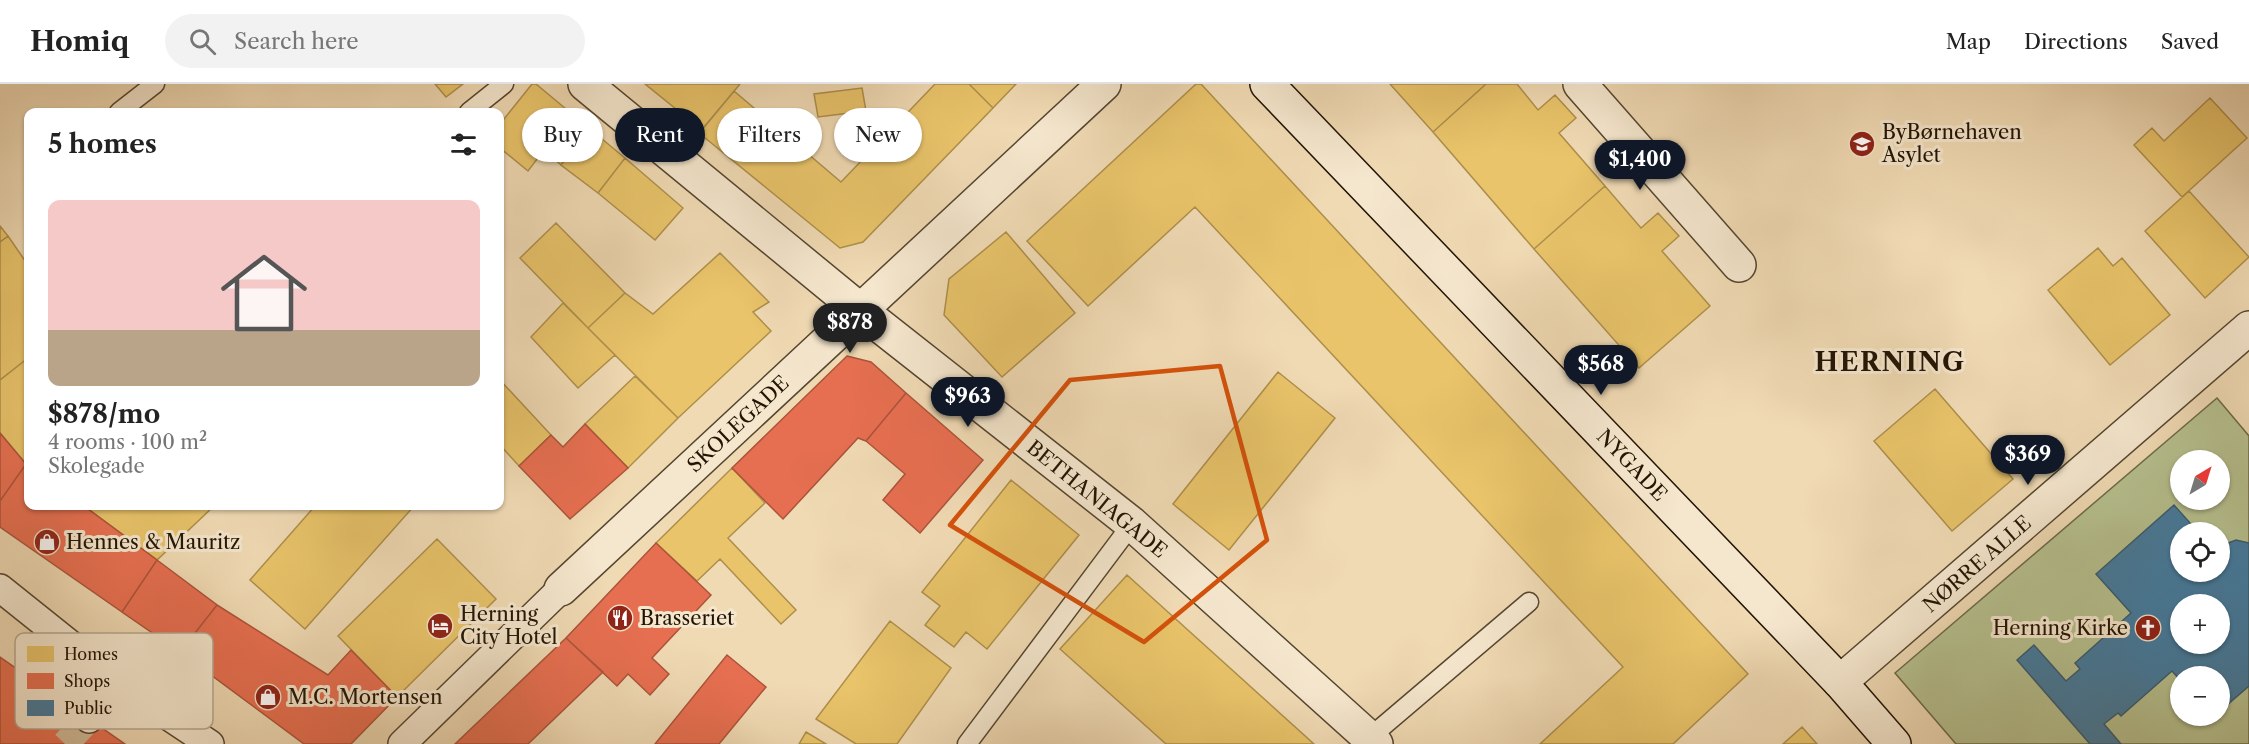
<!DOCTYPE html>
<html lang="en">
<head>
<meta charset="utf-8">
<style>
	:root { --surface:#fff; --page:#f2f2f2; --text:#222; --muted:#767676; --line:#e0e0e0; --accent:#111827 }
	body { margin:0; font-family:"Libre Caslon Text",serif; background:var(--page); color:var(--text); height:100vh; display:flex; flex-direction:column; font-size:22px; white-space:nowrap }
	* { box-sizing:border-box; margin:0 }
	p { font-size:20px; color:var(--muted) }
	.icon { flex:none; width:33px; height:33px; fill:none; stroke:currentColor; stroke-width:2; stroke-linecap:round; stroke-linejoin:round }
	.map { position:relative; flex:1; overflow:hidden }
	.panel { position:absolute; left:24px; top:24px; width:480px; height:402px; display:flex; flex-direction:column; background:var(--surface); border-radius:12px; box-shadow:0 2px 4px #0004 }
	.panel>* { flex:none }
	.banner { position:absolute; left:522px; top:24px; width:570px; height:54px; display:flex; gap:12px }
	.needle { width:39px; rotate:38deg }
	.fabs { position:absolute; left:2170px; top:366px; display:grid; gap:12px }
	.fabs a { display:grid; place-items:center; width:60px; height:60px; border-radius:50%; background:var(--surface); box-shadow:0 2px 4px #0004; font-size:30px }
	.price { position:absolute; translate:-50% -51px; padding:0 14px; border-radius:21px; background:var(--accent); color:#fff; font-size:20px; line-height:39px; filter:drop-shadow(0 2px 3px #0008) }
	.price::after { content:''; position:absolute; left:50%; top:36px; width:18px; height:14px; margin-left:-9px; background:inherit; clip-path:polygon(0 0,100% 0,50% 100%) }
	.price.current { background:#222; color:#fff }
	ul { padding:0; list-style:none }
	li { display:grid; align-content:center; gap:12px; height:318px; padding:0 24px }
	li span { display:grid; place-items:center; height:186px; border-radius:12px; color:#555 }
	li>.icon { margin-inline-start:auto }
	span .icon { width:108px; height:108px; fill:#fffc; stroke-width:1 }
	li b { font-size:26px }
	h2 { display:flex; justify-content:space-between; align-items:center; height:72px; padding:0 24px; font-size:26px }
	.pill { padding:0 21px; border-radius:27px; background:var(--surface); box-shadow:0 2px 4px #0004; font-size:21px; line-height:54px }
	.pill.current { background:var(--accent); color:#fff }
	header { display:flex; align-items:center; gap:36px; box-sizing:border-box; height:84px; padding:0 30px; background:var(--surface); border-bottom:2px solid var(--line) }
	header strong { font-size:28px }
	nav { display:flex; gap:33px; margin-inline-start:auto; font-size:21px }
	.search { width:420px; height:54px; background:var(--page); display:flex; align-items:center; gap:15px; box-sizing:border-box; padding:0 21px; border-radius:33px; color:var(--muted); font-size:22px }
	.map>svg:first-child { display:block }
</style>
</head>
<body>
<header>
<strong>Homiq</strong>
<div class="search"><svg class="icon" aria-label="search" viewBox="0 0 24 24"><circle cx="10" cy="10" r="6"/><path d="M15 15l6 6"/></svg>Search here</div>
<nav><a>Map</a><a>Directions</a><a>Saved</a></nav>
</header>
<div class="map">
<svg width="2249" height="660" viewBox="0 0 2249 660">
	<rect width="100%" height="100%" fill="#f0dab4"/>
	<filter id="stains"><feTurbulence type="fractalNoise" baseFrequency=".00333" numOctaves="4"/><feColorMatrix values="0 0 0 0 .2 0 0 0 0 .09 0 0 0 0 .02 0 0 0 .5 -.17"/></filter>
	<radialGradient id="worn" r=".72"><stop offset=".6" stop-color="#630" stop-opacity="0"/><stop offset="1" stop-color="#630" stop-opacity=".3"/></radialGradient>
	<path fill="#b6c08f" stroke="#6c6a49" stroke-width="1.5" fill-rule="evenodd" d="M2217,314L2249,352V660H1956L1895,589ZM2181,376H2220V416H2181ZM2181,448H2220V488H2181ZM2181,520H2220V560H2181ZM2181,592H2220V632H2181Z"/>
	<path fill="#e9c46a" stroke="#ad8f4b" stroke-width="1.5" d="M435,0H463L446,13Z
		M532,0H536L590,45L561,81L544,66L528,87L500,64V40Z
		M645,0H740L702,46Z
		M935,0H969L993,24L863,158L840,164L699,49L734,7L841,98Z
		M969,0H1016L993,24Z
		M1196,0H1201L1748,590L1673,660H1540L1623,583L1195,123L1088,222L1027,157Z
		M1390,0H1486L1433,48Z
		M1486,0H1517L1538,26L1555,11L1576,34L1559,49L1605,102L1534,165L1433,48Z
		M862,4L866,27L818,33L814,10Z
		M2210,14L2247,54L2182,113L2134,61L2152,44L2164,57Z
		M590,45L625,74L598,109L561,81Z
		M625,74L683,124L655,156L598,109Z
		M1605,102L1641,144L1658,129L1679,152L1662,167L1710,222L1639,284L1534,165Z
		M2189,107L2249,173L2205,214L2145,147Z
		M556,139L625,209L588,244L520,174Z
		M0,142L8,152L0,158Z
		M1006,148L1075,229L1002,293L944,231L949,195Z
		M8,152L28,181V274L0,296V158Z
		M2098,164L2113,182L2122,174L2170,231L2110,281L2048,206Z
		M720,169L769,218L753,228L771,247L678,334L588,244L625,209L653,230Z
		M563,219L615,271L578,304L531,253Z
		M28,274V378L26,380L0,349V296Z
		M1278,288L1335,334L1229,466L1173,420Z
		M635,292L678,334L628,384L585,340Z
		M500,296L551,351L519,382L500,361Z
		M1935,305L2013,395L1952,447L1874,357Z
		M732,384L765,419L728,454L796,526L781,540L720,475L697,497L656,459Z
		M1011,396L1079,451L987,565L966,548L954,563L925,541L940,522L922,508Z
		M84,422H214L157,476Z
		M315,422H414L305,545L250,496Z
		M437,455L496,515L397,613L338,552Z
		M1127,491L1314,660H1166L1060,565Z
		M890,537L951,584L897,660H856L816,635Z
		M1802,643L1817,660H1783Z
		M806,648L826,660H799Z"/>
	<path fill="#e76f51" stroke="#ac543a" stroke-width="1.5" d="M847,272L871,278L906,309L866,357L858,354L783,435L732,384Z
		M906,309L983,376L920,449L883,416L905,390L866,357Z
		M585,340L628,384L570,435L519,382L551,351L563,363Z
		M0,349L26,380L0,417Z
		M26,380L28,382V422H84L157,476L122,528L0,443V417Z
		M656,459L711,511L652,574L669,590L650,611L628,590L617,602L566,554Z
		M157,476L217,521L180,568L122,528Z
		M217,521L328,591L351,566L397,613L351,660H304L180,568Z
		M566,554L603,588L528,660H455Z
		M727,571L766,603L719,660H655Z
		M0,573L125,660H0Z"/>
	<path fill="#457b9d" stroke="#3a5c6f" stroke-width="1.5" fill-rule="evenodd" d="M2174,421L2198,448H2181V488H2220V462L2236,456L2249,459V602L2220,627V592H2181V597L2172,587L2121,632L2118,629L2104,640L2121,660H2090L2017,576L2034,561L2066,597L2080,585L2075,579L2131,529L2096,490ZM2181,520H2220V560H2181Z"/>
	<g fill="none" stroke-linecap="round" stroke-linejoin="round">
		<path stroke="#d1bc99" stroke-width="27" stroke-dasharray="27 14" stroke-linecap="butt" d="M65,660L89,635"/>
		<g stroke="#55462f" stroke-width="21">
			<path id="service" d="M119,28L155,0
				M469,28L504,0
				M1369,654L1529,518
				M967,660L1132,440"/>
		</g>
		<g stroke="#55462f" stroke-width="30">
			<path id="pedestrian" d="M0,504L120,600L210,660
				M89,635L120,600
				M402,660L561,505"/>
		</g>
		<g stroke="#55462f" stroke-width="36">
			<path id="minor" d="M585,0L860,226L1132,440L1376,660
				M1580,0L1739,181
				M561,505L1104,0
				M1840,598L2249,244"/>
		</g>
		<g stroke="#211403" stroke-width="36">
			<path id="secondary" d="M1267,0L1840,598L1894,660"/>
		</g>
		<use href="#service" stroke="#f5e7ce" stroke-width="18"/>
		<use href="#pedestrian" stroke="#f5e7ce" stroke-width="27"/>
		<use href="#minor" stroke="#f5e7ce" stroke-width="33"/>
		<use href="#secondary" stroke="#f5e7ce" stroke-width="33"/>
	</g>
	<path fill="none" stroke="#d4520b" stroke-width="4.5" stroke-linejoin="round" d="M1220,282L1267,456L1144,558L950,441L1070,296Z"/>
	<defs>
		<g id="school-disc" transform="scale(1.35)"><circle r="9.5" fill="#8f2418" stroke="#f5e7ce"/><path d="M0-5L7-2L0 1L-7-2ZM-4 1L0 2.5L4 1V4Q0 6-4 4Z" fill="#fff"/></g>
		<g id="shop-disc" transform="scale(1.35)"><circle r="9.5" fill="#8f2418" stroke="#f5e7ce"/><path d="M-5-2.5h2.3a2.7 3.5 0 0 1 5.4 0H5L5.5 6h-11ZM-1.5-2.5h3a1.5 2.3 0 0 0-3 0Z" fill="#fff"/></g>
		<g id="restaurant-disc" transform="scale(1.35)"><circle r="9.5" fill="#8f2418" stroke="#f5e7ce"/><path d="M-5-6h1v4h1v-4h1v4h1v-4h1v5L-1.5 .5V6h-2V.5L-5-1ZM5-6V6H3V1.5H1.5Q1.5-4 5-6Z" fill="#fff"/></g>
		<g id="hotel-disc" transform="scale(1.35)"><circle r="9.5" fill="#8f2418" stroke="#f5e7ce"/><path d="M-6-4.5h1.5V1H6V5H4.5V3h-9V5H-6ZM-4 0a1.8 1.8 0 1 1 3.6 0ZM.5 0V-2.5h3Q6-2.5 6 0Z" fill="#fff"/></g>
		<g id="church-disc" transform="scale(1.35)"><circle r="9.5" fill="#8f2418" stroke="#f5e7ce"/><path d="M-1.2-6h2.4v3.5h3.3v2.4h-3.3V6h-2.4V-.1h-3.3v-2.4h3.3Z" fill="#fff"/></g>
	</defs>
	<g fill-rule="evenodd">
		<use href="#school-disc" x="1862" y="60"/>
		<use href="#shop-disc" x="47" y="458"/>
		<use href="#restaurant-disc" x="620" y="534"/>
		<use href="#hotel-disc" x="440" y="542"/>
		<use href="#church-disc" x="2148" y="544"/>
		<use href="#shop-disc" x="268" y="613"/>
	</g>
	<g text-anchor="middle" stroke-width="6" stroke-linejoin="round" paint-order="stroke">
		<g font-size="20" fill="#211403" stroke="#f5e7ce" text-anchor="start">
			<text x="1882" y="55">ByBørnehaven<tspan x="1882" dy="23">Asylet</tspan></text>
			<text x="66" y="465">Hennes &amp; Mauritz</text>
			<text x="460" y="537">Herning<tspan x="460" dy="23">City Hotel</tspan></text>
			<text x="640" y="541">Brasseriet</text>
			<text x="2128" y="551" text-anchor="end">Herning Kirke</text>
			<text x="288" y="620">M.C. Mortensen</text>
		</g>
		<g font-size="20" fill="#211403" stroke="#f5e7ce">
			<text transform="translate(738 340) rotate(-43)" y="7">SKOLEGADE</text>
			<text transform="translate(1632 381) rotate(46)" y="7">NYGADE</text>
			<text transform="translate(1097 415) rotate(39)" y="7">BETHANIAGADE</text>
			<text transform="translate(1977 480) rotate(-41)" y="7">NØRRE ALLE</text>
		</g>
		<g font-size="26" font-weight="bold" letter-spacing="1.5" fill="#211403" stroke="#f5e7ce">
			<text x="1890" y="287">HERNING</text>
		</g>
	</g>
	<rect x="15" y="549" width="198" height="96" rx="9" fill="#f5e7ce" stroke="#b5a891" stroke-width="1.5"/>
	<rect x="27" y="562" width="27" height="16" fill="#e9c46a"/>
	<rect x="27" y="589" width="27" height="16" fill="#e76f51"/>
	<rect x="27" y="616" width="27" height="16" fill="#457b9d"/>
	<g font-size="16" fill="#211403">
		<text x="64" y="576">Homes</text>
		<text x="64" y="603">Shops</text>
		<text x="64" y="630">Public</text>
	</g>
	<rect width="100%" height="100%" filter="url(#stains)"/>
	<rect width="100%" height="100%" fill="url(#worn)"/>
</svg>
<div class="fabs">
<a><svg class="needle" viewBox="-14 -14 28 28"><path d="M0-13l5 13h-10z" fill="#e53935"/><path d="M0 13l5-13h-10z" fill="#767676"/></svg></a>
<a><svg class="icon" aria-label="locate" viewBox="0 0 24 24"><circle cx="12" cy="12" r="6"/><path d="M12 2v4M12 18v4M2 12h4M18 12h4"/></svg></a>
<a>+</a>
<a>−</a>
</div>
<b class="price" style="left:1640px;top:107px">$1,400</b>
<b class="price current" style="left:850px;top:270px">$878</b>
<b class="price" style="left:1601px;top:312px">$568</b>
<b class="price" style="left:968px;top:344px">$963</b>
<b class="price" style="left:2028px;top:402px">$369</b>
<div class="banner">
<a class="pill">Buy</a>
<a class="pill current">Rent</a>
<a class="pill">Filters</a>
<a class="pill">New</a>
</div>
<section class="panel">
<h2>5 homes<svg class="icon" aria-label="filters" viewBox="0 0 24 24"><path d="M4 7h16M4 17h16"/><circle cx="9" cy="7" r="2"/><circle cx="15" cy="17" r="2"/></svg></h2>
<ul>
<li><span style="background:linear-gradient(#f6c9c9 70%,#b9a48a 0)"><svg class="icon" aria-label="home" viewBox="0 0 24 24"><path d="M3 11l9-7 9 7M6 9v11h12V9"/></svg></span><div><b>$878/mo</b><p>4 rooms · 100 m²</p><p>Skolegade</p></div></li>
</ul>
</section>
</div>
</body>
</html>
